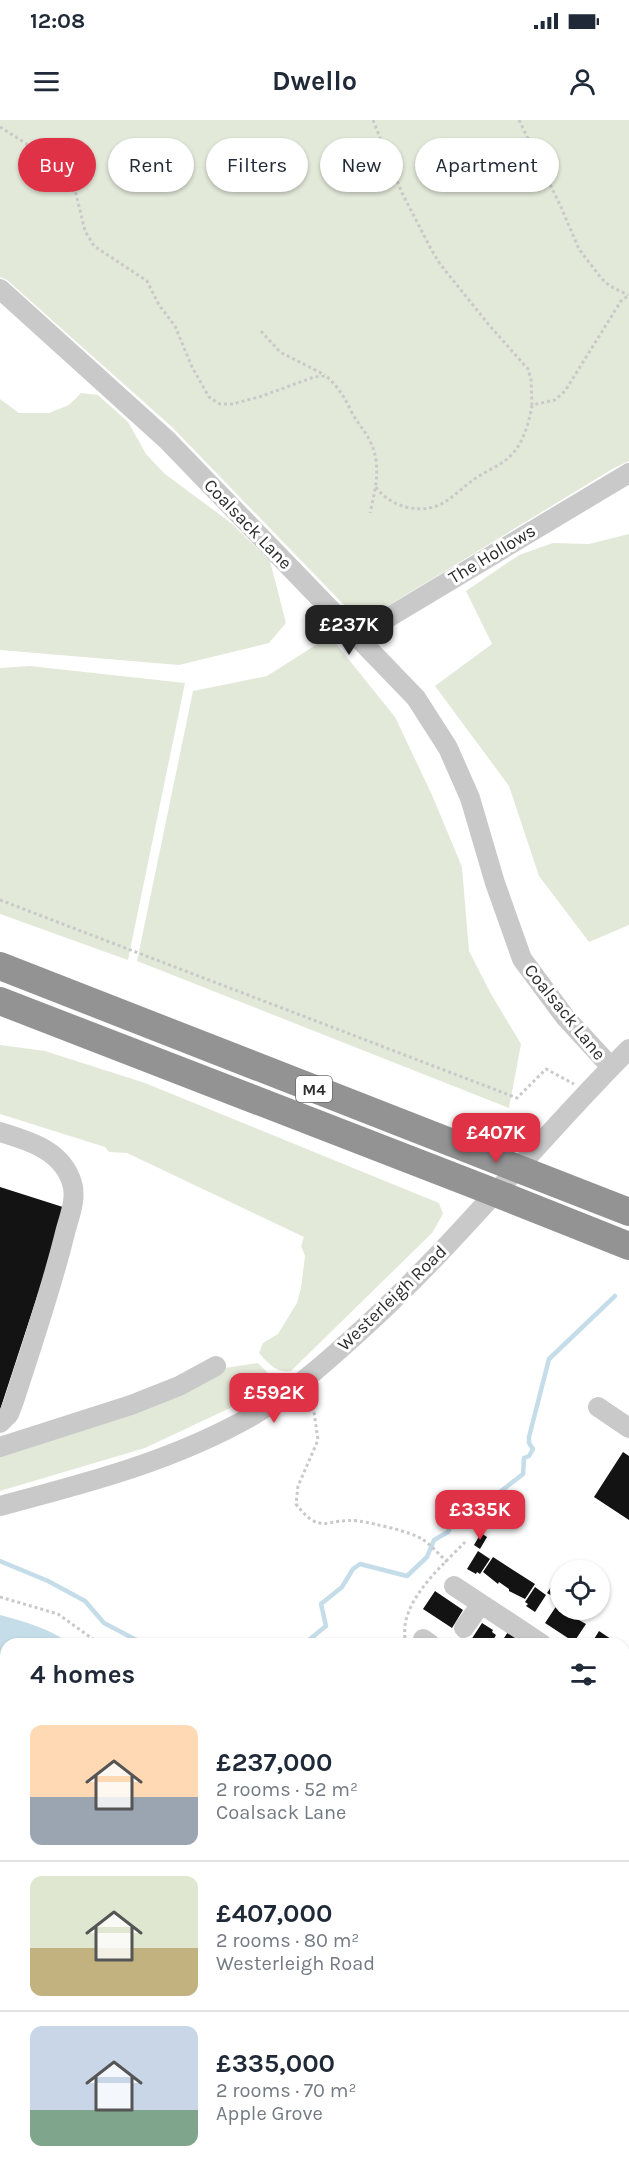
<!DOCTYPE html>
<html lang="en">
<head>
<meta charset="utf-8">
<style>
	:root { --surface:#fff; --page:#f6f6f7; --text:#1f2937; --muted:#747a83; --line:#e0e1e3; --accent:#df3247 }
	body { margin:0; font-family:Karla,sans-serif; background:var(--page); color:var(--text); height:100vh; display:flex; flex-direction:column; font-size:22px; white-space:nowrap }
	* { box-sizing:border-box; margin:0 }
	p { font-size:20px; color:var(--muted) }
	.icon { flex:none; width:33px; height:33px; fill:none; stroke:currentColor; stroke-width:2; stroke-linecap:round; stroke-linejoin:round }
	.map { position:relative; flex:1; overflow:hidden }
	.side { position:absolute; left:0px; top:1518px; width:630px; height:534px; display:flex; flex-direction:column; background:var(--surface); border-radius:18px 18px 0 0; box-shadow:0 2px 4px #0004 }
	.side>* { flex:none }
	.top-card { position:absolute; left:18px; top:18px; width:594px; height:54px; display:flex; gap:12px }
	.fabs { position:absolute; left:550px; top:1440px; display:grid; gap:12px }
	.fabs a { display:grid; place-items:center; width:60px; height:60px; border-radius:50%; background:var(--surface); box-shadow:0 2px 4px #0004; font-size:30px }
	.price { position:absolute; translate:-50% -51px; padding:0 14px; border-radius:12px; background:var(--accent); color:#fff; font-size:20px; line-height:39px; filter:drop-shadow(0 2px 3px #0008) }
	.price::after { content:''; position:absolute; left:50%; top:36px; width:18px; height:14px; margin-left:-9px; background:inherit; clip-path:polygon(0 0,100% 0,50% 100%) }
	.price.active { background:#222; color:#fff }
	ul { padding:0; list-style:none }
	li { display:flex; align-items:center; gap:18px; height:150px; padding:0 30px }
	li+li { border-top:2px solid var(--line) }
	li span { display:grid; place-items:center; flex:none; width:168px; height:120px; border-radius:12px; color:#555 }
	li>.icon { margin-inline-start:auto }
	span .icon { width:72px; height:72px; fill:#fffc; stroke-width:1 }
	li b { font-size:26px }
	h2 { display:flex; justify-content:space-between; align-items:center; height:72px; padding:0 30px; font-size:26px }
	.tag { padding:0 21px; border-radius:27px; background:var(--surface); box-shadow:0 2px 4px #0004; font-size:21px; line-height:54px }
	.tag.active { background:var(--accent); color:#fff }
	.status { display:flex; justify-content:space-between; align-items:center; height:42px; padding:0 30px; background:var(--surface); direction:ltr }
	.status svg { height:16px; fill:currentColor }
	header { display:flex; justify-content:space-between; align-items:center; height:78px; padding:0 30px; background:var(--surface); font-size:27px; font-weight:700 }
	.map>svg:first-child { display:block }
</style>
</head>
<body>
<div class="status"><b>12:08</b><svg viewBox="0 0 49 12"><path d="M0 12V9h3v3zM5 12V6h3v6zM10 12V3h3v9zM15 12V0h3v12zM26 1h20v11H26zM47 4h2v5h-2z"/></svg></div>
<header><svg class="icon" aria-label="menu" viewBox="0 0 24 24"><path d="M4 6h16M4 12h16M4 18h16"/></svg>Dwello<svg class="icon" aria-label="person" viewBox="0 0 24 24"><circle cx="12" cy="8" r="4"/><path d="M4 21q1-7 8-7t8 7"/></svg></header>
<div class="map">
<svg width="629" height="2052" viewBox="0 0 629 2052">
	<rect width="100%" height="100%" fill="#fff"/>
	<path fill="#e3e9d9" d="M0,0H629V341L614,348L386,487L364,493L346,487L172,307L7,160L0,157Z
		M81,273L98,275L128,302L146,334L165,354L231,403L270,441L286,503L269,523L179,545L0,530V279L19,293H49L69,285Z
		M629,414V805L589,822L539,756L509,666L435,566L492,524L466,471L519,435L553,423L589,424Z
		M330,516L395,597L432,675L462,747L469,831L491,874L521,924L509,988L137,841L193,571L267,556Z
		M30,546L185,563L128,840L0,794V548Z
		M0,925L45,931L145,963L439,1083L443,1094L432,1113L291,1251C277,1254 268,1243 259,1233L263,1223L278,1214L297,1183L301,1168L305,1136L301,1126L304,1117L127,1033L109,1032L105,1027L0,994Z
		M258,1243L267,1252L271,1262L266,1269L247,1280L145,1328L0,1371V1334L225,1248Z
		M624,1969L629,1972V2052H308L306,2046H624Z
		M133,2046H236L238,2052H134Z"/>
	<path fill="#c5dde9" d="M0,1495C25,1502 50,1508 70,1524H6V1722L0,1721Z"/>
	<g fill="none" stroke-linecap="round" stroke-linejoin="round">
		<path stroke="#c5dde9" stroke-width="4.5" d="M0,1441L48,1461L85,1481L104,1503L144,1524
			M304,1524L326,1506L321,1484L342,1467L353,1449L360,1444L407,1456L427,1437L434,1420L448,1412L456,1395L470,1386L483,1385L523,1354L524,1338L529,1336L533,1329L529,1323V1317L549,1239L615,1176
			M624,1960L629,1962"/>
	</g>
	<path fill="#131313" d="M0,1067L66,1088L0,1290Z
		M623,1332L629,1336V1400L594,1377Z
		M481,1413L487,1417L480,1429L474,1425Z
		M478,1431L490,1439L480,1454L477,1452L476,1454L467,1449Z
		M493,1437L535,1464L525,1479L509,1471V1469L499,1462L498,1464L483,1452Z
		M555,1461L561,1466L554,1477L547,1473Z
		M535,1467L546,1475L535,1492L526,1486L528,1484L525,1482Z
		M435,1471L463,1490L452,1508L423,1489Z
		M557,1485L561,1490L586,1504L574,1522L545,1503Z
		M482,1503L493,1510L492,1512L496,1515L491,1524H478L471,1520Z
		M510,1509L526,1524H500Z
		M599,1511L611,1519L610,1520L616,1524H591Z
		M624,1642H629V1664H624Z"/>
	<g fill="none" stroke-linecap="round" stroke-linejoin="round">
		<path stroke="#c9c9c9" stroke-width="3" stroke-dasharray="3 3" stroke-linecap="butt" d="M373,0L402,73L431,129L440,144L489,205L528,249L531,260L532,285L555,280L565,271L621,181L629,175
			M519,0L561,87L579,129L601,158L610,166L628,175
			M0,7L57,43L66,56L76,74L85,111L94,126L147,161L159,185L175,206L192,247L209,277L220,284H233L262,276L314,257L326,256C339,267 346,280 353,295C358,303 364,310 369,319C382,343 376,367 370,393
			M261,211L280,232L325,255
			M376,367C383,377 394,384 406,387C443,395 451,374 479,356C490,349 504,344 513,333C524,321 529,301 532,286
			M0,780L517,978L546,949L574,964
			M306,1277L313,1285L318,1320L298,1366L296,1384C321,1417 327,1397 359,1401C372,1403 412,1412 422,1419C431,1425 439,1434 447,1442
			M0,1477L58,1494L100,1524
			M405,1524C405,1516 404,1507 406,1500C414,1469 445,1443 467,1420
			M0,1787L6,1789
			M243,2046L244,2052"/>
		<path stroke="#c9c9c9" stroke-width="20" d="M0,169L167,320L416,578L448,628L470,678L495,763L522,839L565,897L611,947
			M356,517L629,353
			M0,1012C29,1021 62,1030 72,1063C77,1079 69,1097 65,1113C51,1170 32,1225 14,1281L9,1294L0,1303
			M598,1287L629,1308
			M0,1327L131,1285L179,1266L216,1246
			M0,1386C87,1363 173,1341 252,1296C296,1270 332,1237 369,1203C462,1117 540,1018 629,929
			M454,1466L542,1524
			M464,1508L481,1484
			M423,1519L430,1524
			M624,1623L629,1622
			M624,1689H629
			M624,1764H629
			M2,1841L6,1892
			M625,1922L629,1911
			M0,2018L6,2017
			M18,2046L19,2052"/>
		<path stroke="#939393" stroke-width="28" d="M0,846L629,1092
			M0,881L483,1068L629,1126"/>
	</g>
	<g text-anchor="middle" stroke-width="6" stroke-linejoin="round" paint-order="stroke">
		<rect fill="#fff" stroke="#6b6b6b" stroke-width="1.5" x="296" y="956" width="36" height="26" rx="4.5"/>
		<g font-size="16" font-weight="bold" fill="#2c2c2c">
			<text x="314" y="975">M4</text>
		</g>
		<g font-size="18" fill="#2c2c2c" stroke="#fff">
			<text transform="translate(248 404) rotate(46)" y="6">Coalsack Lane</text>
			<text transform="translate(492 434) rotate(-31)" y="6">The Hollows</text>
			<text transform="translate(565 892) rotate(51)" y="6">Coalsack Lane</text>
			<text transform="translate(392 1178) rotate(-44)" y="6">Westerleigh Road</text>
		</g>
	</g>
</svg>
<div class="fabs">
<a><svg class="icon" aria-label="locate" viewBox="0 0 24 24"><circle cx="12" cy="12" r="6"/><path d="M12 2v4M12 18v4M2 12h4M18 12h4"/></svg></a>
</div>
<b class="price active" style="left:349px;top:536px">£237K</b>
<b class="price" style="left:496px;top:1044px">£407K</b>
<b class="price" style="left:274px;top:1304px">£592K</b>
<b class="price" style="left:480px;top:1421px">£335K</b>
<div class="top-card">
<a class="tag active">Buy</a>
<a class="tag">Rent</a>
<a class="tag">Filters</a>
<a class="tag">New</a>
<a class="tag">Apartment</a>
</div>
<section class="side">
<h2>4 homes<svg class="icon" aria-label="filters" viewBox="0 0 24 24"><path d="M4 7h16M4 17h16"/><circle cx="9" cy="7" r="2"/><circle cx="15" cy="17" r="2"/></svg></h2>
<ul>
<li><span style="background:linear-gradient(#ffd9b3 60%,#9aa5b1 0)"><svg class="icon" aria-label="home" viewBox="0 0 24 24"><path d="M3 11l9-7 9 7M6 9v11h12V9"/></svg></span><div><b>£237,000</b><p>2 rooms · 52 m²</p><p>Coalsack Lane</p></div></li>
<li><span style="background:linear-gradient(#dfe7d0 60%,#c2b280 0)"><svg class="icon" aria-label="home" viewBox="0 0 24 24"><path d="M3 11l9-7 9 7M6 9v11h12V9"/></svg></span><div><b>£407,000</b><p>2 rooms · 80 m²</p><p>Westerleigh Road</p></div></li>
<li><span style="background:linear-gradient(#c9d6e8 70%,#7fa58c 0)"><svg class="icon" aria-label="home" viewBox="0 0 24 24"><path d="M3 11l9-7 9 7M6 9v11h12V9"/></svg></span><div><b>£335,000</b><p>2 rooms · 70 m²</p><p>Apple Grove</p></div></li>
</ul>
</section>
</div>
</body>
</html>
